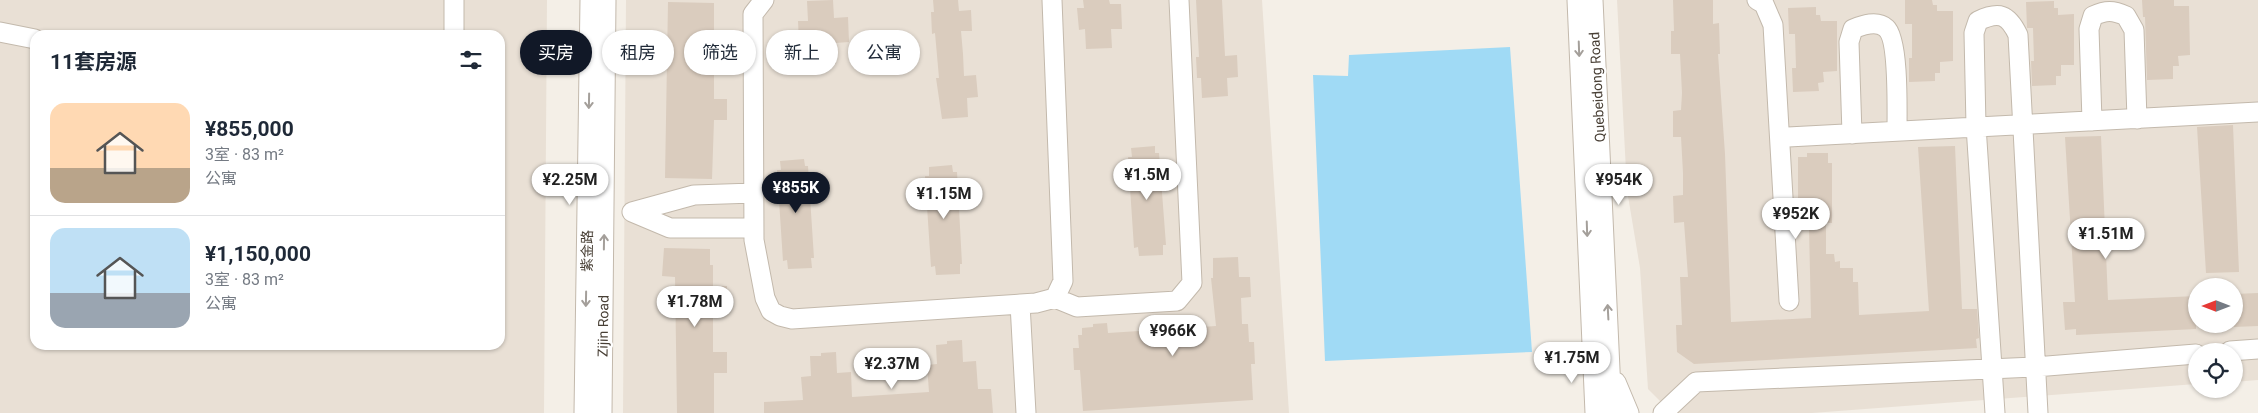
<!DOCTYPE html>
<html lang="zh">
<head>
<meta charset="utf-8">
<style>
	:root { --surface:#fff; --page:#f6f6f7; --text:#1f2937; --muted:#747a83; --line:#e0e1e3; --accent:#111827 }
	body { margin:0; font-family:Roboto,"Noto Sans SC",sans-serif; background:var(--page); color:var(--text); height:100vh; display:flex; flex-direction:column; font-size:19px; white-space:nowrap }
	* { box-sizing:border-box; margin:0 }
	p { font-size:16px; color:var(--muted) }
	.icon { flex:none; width:28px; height:28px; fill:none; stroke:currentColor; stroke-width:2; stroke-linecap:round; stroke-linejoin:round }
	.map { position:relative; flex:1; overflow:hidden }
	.side { position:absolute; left:30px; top:30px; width:475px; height:320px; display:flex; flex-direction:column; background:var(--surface); border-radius:15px; box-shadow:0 1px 4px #0004 }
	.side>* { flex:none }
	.guide { position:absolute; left:520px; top:30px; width:475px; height:45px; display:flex; gap:10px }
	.needle { width:32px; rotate:270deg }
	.controls { position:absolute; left:2188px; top:278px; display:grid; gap:10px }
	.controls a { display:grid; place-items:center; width:55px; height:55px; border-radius:50%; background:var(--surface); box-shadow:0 1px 4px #0004; font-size:25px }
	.price { position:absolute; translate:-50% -42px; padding:0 11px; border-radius:18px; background:#fff; color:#222; font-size:16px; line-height:32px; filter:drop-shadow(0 1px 2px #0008) }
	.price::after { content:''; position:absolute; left:50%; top:30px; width:15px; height:11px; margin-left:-8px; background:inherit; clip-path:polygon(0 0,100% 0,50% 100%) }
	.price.current { background:var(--accent); color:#fff }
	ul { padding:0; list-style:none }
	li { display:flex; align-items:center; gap:15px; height:125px; padding:0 20px }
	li+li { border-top:1px solid var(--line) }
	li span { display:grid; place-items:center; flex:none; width:140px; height:100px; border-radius:15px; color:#555 }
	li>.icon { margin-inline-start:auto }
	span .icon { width:60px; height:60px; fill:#fffc; stroke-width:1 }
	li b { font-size:21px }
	h2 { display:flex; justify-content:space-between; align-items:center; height:60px; padding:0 20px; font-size:21px }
	.tag { padding:0 18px; border-radius:22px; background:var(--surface); box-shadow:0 1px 4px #0004; font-size:18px; line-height:45px }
	.tag.current { background:var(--accent); color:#fff }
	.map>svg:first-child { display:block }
</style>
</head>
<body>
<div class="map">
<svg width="2258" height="413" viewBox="0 0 2258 413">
	<rect width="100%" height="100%" fill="#f4efe7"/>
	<path fill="#e9e0d5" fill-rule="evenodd" d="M0,0H547L544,413H0ZM35,35H500V345H35Z
		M626,0H1262L1289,413H623Z
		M1617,0H2258V380L2234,382V351H2196V384L1812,413H1672L1648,389L1640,268L1627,190ZM2196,286H2234V324H2196Z"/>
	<path fill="#a0daf5" d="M1510,47L1532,352L1325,361L1313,75L1348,76L1349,55Z"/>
	<path fill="#daccbe" d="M833,0L834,18L848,17L849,42L835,43L836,64L810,62V43H799L798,21H808L807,1Z
		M933,0H958L959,11L971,10L972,31H961L963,54L964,76L976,75L978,97L967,98L968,117L942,119L936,78H939L935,33L932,34L931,12H934Z
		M1083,0H1109L1110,4H1121L1122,29H1111L1112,48L1086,49L1085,29L1079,30L1077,8H1084Z
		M1196,0H1222L1225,56L1237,55L1238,77L1227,78L1228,96L1202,98L1201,78H1197L1196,57H1199Z
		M1673,0H1713V24L1719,23L1720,54H1718L1725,154L1731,322L1811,318L1809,227H1798V157H1807V153H1828V163H1832V223H1826V254H1834L1835,262L1840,261V268H1853V282H1858L1859,315L1929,311L1918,147L1955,146L1962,309H1977L1979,338L1976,339L1977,348L1694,364L1677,352L1676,325H1682L1680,277H1688L1684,222L1674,223L1673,196L1683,195V173L1681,137H1673V111L1681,110L1682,93L1680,54H1671V31H1674Z
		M1905,0H1932L1933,5H1937V11H1953V61L1940,62V73H1935V81L1909,82V58H1912V24H1905Z
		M2142,0H2174V6H2189L2190,55L2178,56L2179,66H2173V79L2147,80L2145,17H2143Z
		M2054,1V8H2058V15L2074,14V65H2061V76H2056V85L2032,86L2031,61H2034L2033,28H2027L2026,2Z
		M668,2L714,3V33H728V54H714V99H727V120H714L712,179L665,178Z
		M1816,7V15H1820L1821,21H1837V71L1823,72L1824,82L1818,83L1819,91L1793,92L1792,68H1796L1795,34H1789L1788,8Z
		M2233,125L2239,272L2206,273L2197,127Z
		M2101,136L2108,300L2196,296V329L2076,335V329L2065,330L2063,302H2075L2065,137Z
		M1155,146V153H1159L1166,245H1163V255L1139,256L1138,247L1134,248L1128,157H1132L1131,148Z
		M804,159L805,166H808L814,258H811L812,268L788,269L787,260L783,261L777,170H781L780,161Z
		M952,165L953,172H957L962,264H960V274L936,275L935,266L931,267L925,176H929V167Z
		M664,248L710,249V265H713V286H727V307H713V352H727V373H714V413H677L675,277L662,276Z
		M1238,257L1239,277H1250L1251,297L1241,298L1242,324H1248L1249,342H1254L1255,364H1251L1253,400L1083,411L1080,370H1074L1073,348H1079L1078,335H1082V328L1093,327V324L1107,323L1108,333L1216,326L1211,278H1213V258Z
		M2258,293V326L2234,327V294Z
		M962,340L963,362L976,361L978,389H991L993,413H764V402L803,400L801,377L811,376L810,356H821V353L836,352L837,373L851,372L852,397L929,392L927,365L937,364L936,345L947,344V341Z"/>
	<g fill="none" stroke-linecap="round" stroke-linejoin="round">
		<g stroke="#c3b9ac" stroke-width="21">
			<path id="minor" d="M764,0L753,14L754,240L765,298L771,311L780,316L792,319L1036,303L1055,298L1063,281L1052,0
				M1577,0L1595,413
				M1593,0L1612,413
				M1757,0L1764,4L1773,25L1789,301
				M0,32L35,39
				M454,35V0
				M2092,121L2089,29L2093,16C2106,10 2113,10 2126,16L2134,30L2137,119
				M1852,134L1849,42L1853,29C1863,25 1877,20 1886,28C1899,39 1897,112 1897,131
				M1788,137L2258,112
				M632,212L670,228H754
				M632,212L694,195L754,193
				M1055,298L1077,307L1177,301L1192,283L1179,0
				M1020,304L1026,413
				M2230,351L2258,349
				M1616,382L1629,413
				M584,413L590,0
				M602,413L606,0
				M1663,413L1696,382L2035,367L2196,354
				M1995,413L1976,126L1974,33L1978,21C1999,11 2008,14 2018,35L2038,413"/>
		</g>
		<use href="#minor" stroke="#fff" stroke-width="19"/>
	</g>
	<defs><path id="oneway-shaft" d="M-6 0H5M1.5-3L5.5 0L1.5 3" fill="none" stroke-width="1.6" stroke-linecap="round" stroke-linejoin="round" transform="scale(1.25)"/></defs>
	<g stroke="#a49f9a">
		<use href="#oneway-shaft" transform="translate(1579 49) rotate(88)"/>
		<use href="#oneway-shaft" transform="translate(589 101) rotate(91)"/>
		<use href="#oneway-shaft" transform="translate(1587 229) rotate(88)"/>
		<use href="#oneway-shaft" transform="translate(604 242) rotate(-89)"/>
		<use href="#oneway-shaft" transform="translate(586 299) rotate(91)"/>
		<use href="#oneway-shaft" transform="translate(1608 312) rotate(-93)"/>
	</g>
	<g text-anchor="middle" stroke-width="4.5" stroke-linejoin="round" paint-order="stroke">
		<g font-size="14" fill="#483f35" stroke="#fff">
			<text transform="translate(1597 87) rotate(-93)" y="5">Quebeidong Road</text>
			<text transform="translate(587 251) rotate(-89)" y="5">紫金路</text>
			<text transform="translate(603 326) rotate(-89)" y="5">Zijin Road</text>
		</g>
	</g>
</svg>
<div class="controls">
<a><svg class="needle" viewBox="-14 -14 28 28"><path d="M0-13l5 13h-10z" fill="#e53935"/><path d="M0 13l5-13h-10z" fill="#747a83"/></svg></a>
<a><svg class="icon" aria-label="locate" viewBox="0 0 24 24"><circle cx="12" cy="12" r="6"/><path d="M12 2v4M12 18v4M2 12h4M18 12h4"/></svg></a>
</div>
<b class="price" style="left:1147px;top:201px">¥1.5M</b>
<b class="price" style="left:570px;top:206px">¥2.25M</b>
<b class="price" style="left:1619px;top:206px">¥954K</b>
<b class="price current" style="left:796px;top:214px">¥855K</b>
<b class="price" style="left:944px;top:220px">¥1.15M</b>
<b class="price" style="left:1796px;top:240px">¥952K</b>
<b class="price" style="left:2106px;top:260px">¥1.51M</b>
<b class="price" style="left:695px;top:328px">¥1.78M</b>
<b class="price" style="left:1173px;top:357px">¥966K</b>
<b class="price" style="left:1572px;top:384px">¥1.75M</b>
<b class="price" style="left:892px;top:390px">¥2.37M</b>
<div class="guide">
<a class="tag current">买房</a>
<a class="tag">租房</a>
<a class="tag">筛选</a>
<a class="tag">新上</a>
<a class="tag">公寓</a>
</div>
<section class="side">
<h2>11套房源<svg class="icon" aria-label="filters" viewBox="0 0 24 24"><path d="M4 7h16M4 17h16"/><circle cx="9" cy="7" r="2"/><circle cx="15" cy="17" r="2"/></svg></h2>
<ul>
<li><span style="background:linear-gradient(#ffd9b3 65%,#b9a48a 0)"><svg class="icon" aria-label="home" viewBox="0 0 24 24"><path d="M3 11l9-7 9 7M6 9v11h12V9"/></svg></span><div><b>¥855,000</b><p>3室 · 83 m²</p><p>公寓</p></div></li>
<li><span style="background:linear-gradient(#bfe0f5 65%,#9aa5b1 0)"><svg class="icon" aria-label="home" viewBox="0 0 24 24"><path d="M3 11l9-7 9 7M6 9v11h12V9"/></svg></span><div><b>¥1,150,000</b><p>3室 · 83 m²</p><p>公寓</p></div></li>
</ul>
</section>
</div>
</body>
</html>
